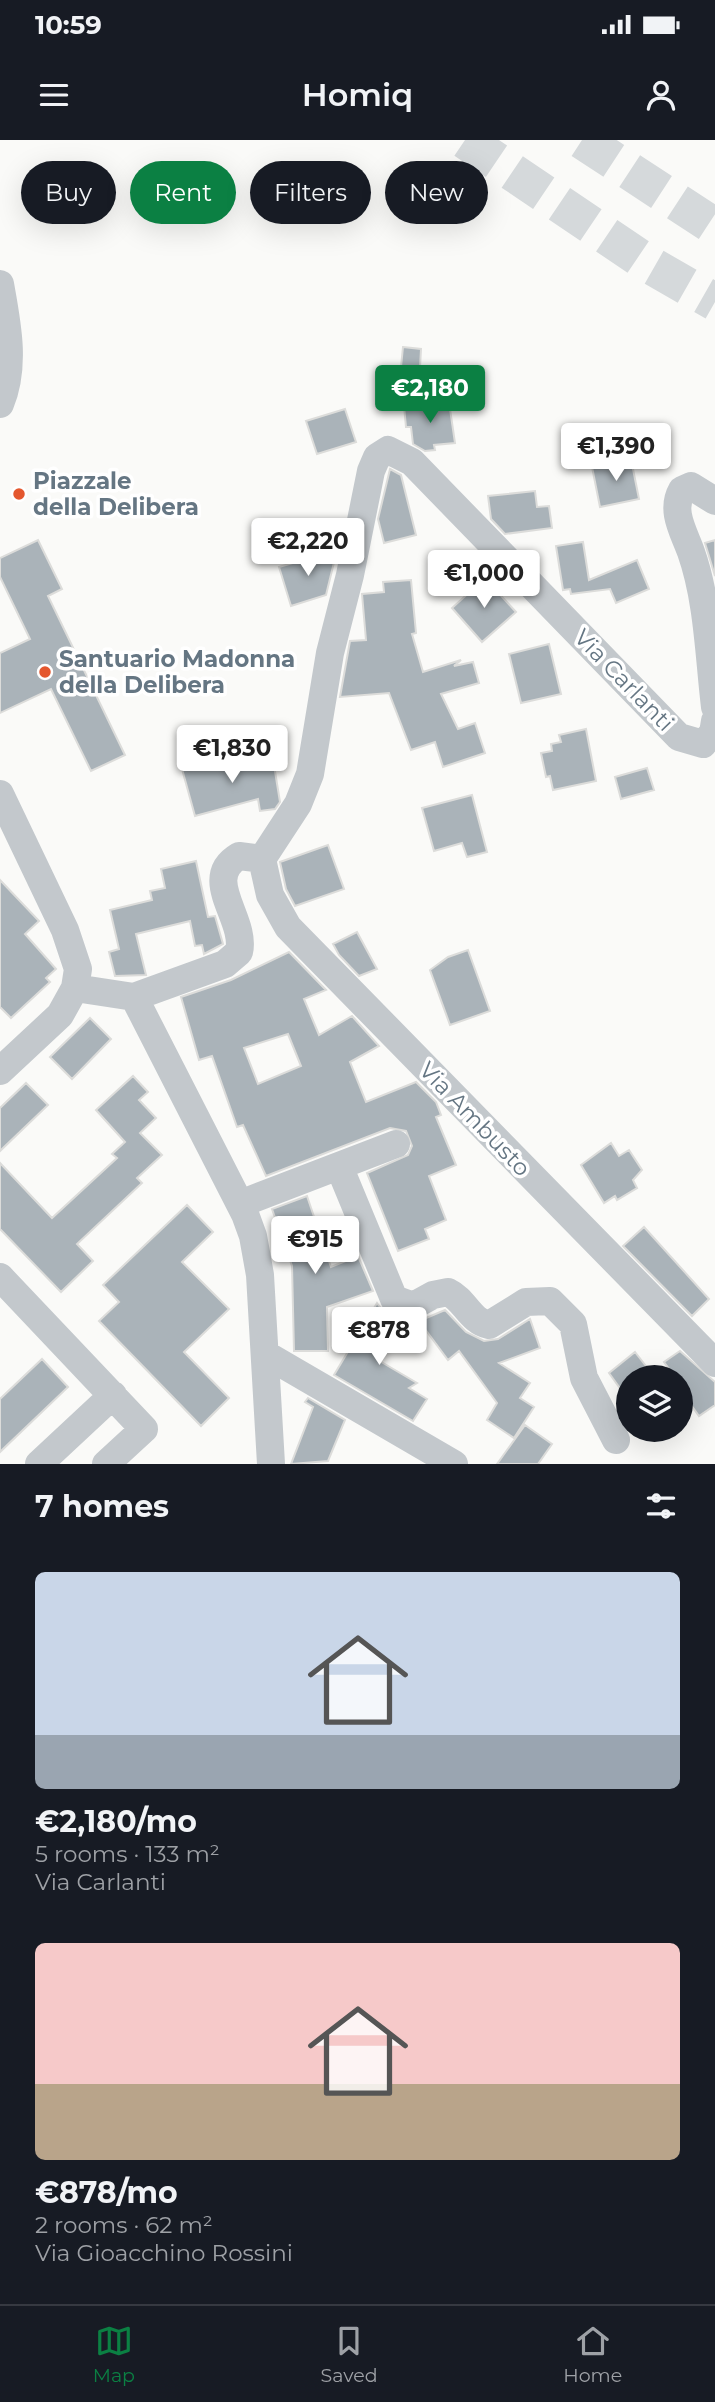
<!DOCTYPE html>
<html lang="en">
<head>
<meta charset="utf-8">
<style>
	:root { --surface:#171b24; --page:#20242c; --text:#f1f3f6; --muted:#9ea1a6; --line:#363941; --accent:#0b8043 }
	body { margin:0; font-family:Montserrat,sans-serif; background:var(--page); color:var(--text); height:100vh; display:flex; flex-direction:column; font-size:26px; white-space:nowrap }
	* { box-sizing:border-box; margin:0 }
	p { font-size:23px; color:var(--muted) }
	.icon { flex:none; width:38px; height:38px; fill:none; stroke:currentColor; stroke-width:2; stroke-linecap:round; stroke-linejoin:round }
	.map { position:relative; height:1324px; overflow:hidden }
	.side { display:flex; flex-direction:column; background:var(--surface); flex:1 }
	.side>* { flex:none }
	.guide { position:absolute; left:21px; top:21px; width:674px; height:63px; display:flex; gap:14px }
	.fabs { position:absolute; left:616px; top:1225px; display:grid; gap:14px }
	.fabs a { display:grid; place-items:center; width:77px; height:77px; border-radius:50%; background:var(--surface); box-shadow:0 7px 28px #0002; font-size:35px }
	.price { position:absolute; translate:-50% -60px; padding:0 16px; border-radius:7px; background:#fff; color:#222; font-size:23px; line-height:46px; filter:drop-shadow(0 2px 4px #0008) }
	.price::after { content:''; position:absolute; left:50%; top:42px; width:21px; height:16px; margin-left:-10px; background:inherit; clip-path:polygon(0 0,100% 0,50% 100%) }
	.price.current { background:var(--accent); color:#fff }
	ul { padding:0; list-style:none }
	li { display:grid; align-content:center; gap:14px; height:371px; padding:0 35px }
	li span { display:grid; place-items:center; height:217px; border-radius:10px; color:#555 }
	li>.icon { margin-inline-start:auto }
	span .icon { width:126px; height:126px; fill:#fffc; stroke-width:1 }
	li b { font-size:30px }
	h2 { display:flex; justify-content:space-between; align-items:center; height:84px; padding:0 35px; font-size:30px }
	.pill { padding:0 24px; border-radius:32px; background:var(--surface); box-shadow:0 7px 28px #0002; font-size:24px; line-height:63px }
	.pill.current { background:var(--accent); color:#fff }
	.status { display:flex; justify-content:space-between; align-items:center; height:49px; padding:0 35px; background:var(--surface); direction:ltr }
	.status svg { height:19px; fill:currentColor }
	header { display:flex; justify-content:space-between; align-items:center; height:91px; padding:0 35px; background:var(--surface); font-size:32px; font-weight:600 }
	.dock { display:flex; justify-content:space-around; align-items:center; height:98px; border-top:2px solid var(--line); background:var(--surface); font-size:19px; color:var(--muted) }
	.dock a { display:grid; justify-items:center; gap:4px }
	.dock .current { color:var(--accent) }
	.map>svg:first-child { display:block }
</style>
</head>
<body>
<div class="status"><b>10:59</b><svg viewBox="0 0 49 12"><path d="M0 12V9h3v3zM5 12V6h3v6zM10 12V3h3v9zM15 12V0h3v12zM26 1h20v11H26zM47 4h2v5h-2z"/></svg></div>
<header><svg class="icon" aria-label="menu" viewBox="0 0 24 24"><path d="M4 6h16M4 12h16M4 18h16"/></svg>Homiq<svg class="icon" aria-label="person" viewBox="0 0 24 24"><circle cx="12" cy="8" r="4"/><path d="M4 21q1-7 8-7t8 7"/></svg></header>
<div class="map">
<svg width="715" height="1324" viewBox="0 0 715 1324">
	<rect width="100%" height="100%" fill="#fafaf8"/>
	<path fill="#aab3b9" stroke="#dcdcda" stroke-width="2" fill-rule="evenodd" d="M403,207L421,209L420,228L401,227Z
		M449,262L455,303L434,305L435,310L425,311L413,304L411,287H406L404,266Z
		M345,269L356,302L317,314L306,281Z
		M631,319L639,359L600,367L592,327Z
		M390,329L401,335L416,395L384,403L378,379Z
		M535,351L537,367L549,366L552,388L505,394L491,379L488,356Z
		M38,400L62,449L48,456L125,615L91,631L51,549L0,573V513L30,499L0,437V418Z
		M715,400V436L705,403Z
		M583,402L589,440L637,420L649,449L616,463L610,449L571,454L570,449L563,450L556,406Z
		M337,410L326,455L291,466L279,427Z
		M485,438L516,472L482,502L452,468Z
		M411,440L416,493L412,494L423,532L461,520L454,526L473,522L479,543L441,554L458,589L475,583L485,613L443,627L435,602L411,610L389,553L340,557L350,501L366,500L362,454L384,452L383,442Z
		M549,504L561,554L521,563L509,514Z
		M586,589L596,641L553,650L550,636L546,637L541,613L552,611L551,604L561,602L559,595Z
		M258,615L260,627L274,625L280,662L275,669L260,671L258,659L195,676L182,629Z
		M647,628L654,650L621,659L615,637Z
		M472,655L487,712L467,717L462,703L434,711L422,668Z
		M328,705L344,749L295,766L286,749L280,722Z
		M196,721L208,777L215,776L223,804L204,814L202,805L195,806L190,781L136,794L146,835L115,836L109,812L119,809L110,770L152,760L150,751L165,748L161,729Z
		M0,740L39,781L25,794L56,829L46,838L50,842L11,878L0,867Z
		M357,792L377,829L359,836L339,815L333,804Z
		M468,810L490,871L450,885L430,830L448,817Z
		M289,812L326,850L304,859L319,895L352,876L379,906L350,922L366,962L416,942L436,962L441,975L436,977L456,1025L429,1036L446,1080L425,1089L429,1099L398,1111L367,1033L408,1015L412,1006L406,991L390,988L266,1036L243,985L237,987L212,916L199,920L181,857L231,840ZM288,894L301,926L258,944L244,908Z
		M90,878L111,899L72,939L50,917Z
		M133,936L148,952L139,960L156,978L140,993L162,1015L137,1038L142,1043L77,1104L93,1121L61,1152L0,1089V1023L52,1078L117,1018L112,1014L125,1002L96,970Z
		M26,943L48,965L0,1011V968Z
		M611,1003L619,1016L629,1010L642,1030L633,1040L637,1048L617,1060L615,1056L604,1063L581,1025Z
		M307,1056L331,1127L358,1116L373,1151L327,1167L328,1211H294L292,1126L272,1069Z
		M187,1065L213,1092L182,1122L229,1169L184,1212L229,1258L201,1286L99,1181L119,1162L103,1145Z
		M644,1087L709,1159L692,1176L623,1106Z
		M377,1163L383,1171L401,1182L378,1220L417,1243L409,1248L427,1259L413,1281L334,1235Z
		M445,1170L466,1192L484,1201L498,1199L530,1179L540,1208L499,1223L530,1243L520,1258L534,1267L514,1298L487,1280L497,1263L459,1211L448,1220L419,1181Z
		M680,1211L715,1242V1265L699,1276L681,1251V1237H675L664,1222Z
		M635,1212L649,1230L639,1237H628V1246L622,1251L609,1233Z
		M42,1219L68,1247L0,1312V1259Z
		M308,1258L345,1280L328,1321L291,1324L313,1267L305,1262Z
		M525,1285L552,1304L538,1324H497Z"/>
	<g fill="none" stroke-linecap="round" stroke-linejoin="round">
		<path stroke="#d5d9db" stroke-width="38" stroke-dasharray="38 19" stroke-linecap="butt" d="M465,0L650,125L715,162
			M582,0L715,87"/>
		<path stroke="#c3c8cc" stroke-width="28" d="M0,144C7,183 16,226 0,264
			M715,361L691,346L682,350C670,371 684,392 691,412C708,460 709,517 715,567
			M0,654L65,790L78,829L75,848L60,875L0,931
			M262,719L270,755L288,787L715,1223
			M75,848L134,857L245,1074L253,1096L260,1135L271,1324
			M134,857L225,824L239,812C247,779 200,739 239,716L262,719L298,664L310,634L330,513L350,435L371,331L377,317L388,310L412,322L679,597L703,604L713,593L715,581
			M339,1026L394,1159L413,1166L433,1155L448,1152C465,1160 470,1181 489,1185L526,1162L550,1161L573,1184L584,1238L616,1300
			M240,1064L396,1004
			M0,1137L144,1289L106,1324
			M265,1214L454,1324
			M39,1324L113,1255"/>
	</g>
	<g fill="#e4572e" stroke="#fff" stroke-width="2.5">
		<circle cx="19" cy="354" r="7"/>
		<circle cx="45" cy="532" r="7"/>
	</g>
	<g text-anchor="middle" stroke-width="7" stroke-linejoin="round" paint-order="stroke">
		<g font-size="23" font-weight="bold" fill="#657683" stroke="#fff" text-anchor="start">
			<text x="33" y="349">Piazzale<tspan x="33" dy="26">della Delibera</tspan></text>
			<text x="59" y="527">Santuario Madonna<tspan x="59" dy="26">della Delibera</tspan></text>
		</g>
		<g font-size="23" fill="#657683" stroke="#fff">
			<text transform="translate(624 540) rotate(46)" y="8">Via Carlanti</text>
			<text transform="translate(475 979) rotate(46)" y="8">Via Ambusto</text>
		</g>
	</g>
</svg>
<div class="fabs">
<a><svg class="icon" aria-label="layers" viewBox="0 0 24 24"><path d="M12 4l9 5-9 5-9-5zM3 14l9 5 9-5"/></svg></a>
</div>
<b class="price current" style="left:430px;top:285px">€2,180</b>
<b class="price" style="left:616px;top:343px">€1,390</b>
<b class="price" style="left:308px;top:438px">€2,220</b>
<b class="price" style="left:484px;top:470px">€1,000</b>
<b class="price" style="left:232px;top:645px">€1,830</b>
<b class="price" style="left:315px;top:1136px">€915</b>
<b class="price" style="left:379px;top:1227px">€878</b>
<div class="guide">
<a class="pill">Buy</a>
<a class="pill current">Rent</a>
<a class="pill">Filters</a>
<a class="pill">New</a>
</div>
</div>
<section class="side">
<h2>7 homes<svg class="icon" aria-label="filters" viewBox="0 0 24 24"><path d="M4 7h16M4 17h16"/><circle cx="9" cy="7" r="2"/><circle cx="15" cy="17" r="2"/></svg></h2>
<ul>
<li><span style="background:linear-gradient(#c9d6e8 75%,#9aa5b1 0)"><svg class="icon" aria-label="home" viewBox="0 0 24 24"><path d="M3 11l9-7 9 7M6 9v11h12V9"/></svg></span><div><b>€2,180/mo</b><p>5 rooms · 133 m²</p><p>Via Carlanti</p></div></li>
<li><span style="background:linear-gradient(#f6c9c9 65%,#b9a48a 0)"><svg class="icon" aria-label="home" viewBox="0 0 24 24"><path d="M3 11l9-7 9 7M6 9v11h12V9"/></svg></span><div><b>€878/mo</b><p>2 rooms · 62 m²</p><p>Via Gioacchino Rossini</p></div></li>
</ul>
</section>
<nav class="dock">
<a class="current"><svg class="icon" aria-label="map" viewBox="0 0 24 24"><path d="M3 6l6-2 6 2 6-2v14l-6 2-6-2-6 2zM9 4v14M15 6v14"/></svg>Map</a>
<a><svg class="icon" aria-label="saved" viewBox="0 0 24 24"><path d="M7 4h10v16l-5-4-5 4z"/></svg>Saved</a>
<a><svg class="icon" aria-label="home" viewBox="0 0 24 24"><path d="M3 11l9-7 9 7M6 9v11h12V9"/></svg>Home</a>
</nav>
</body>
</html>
